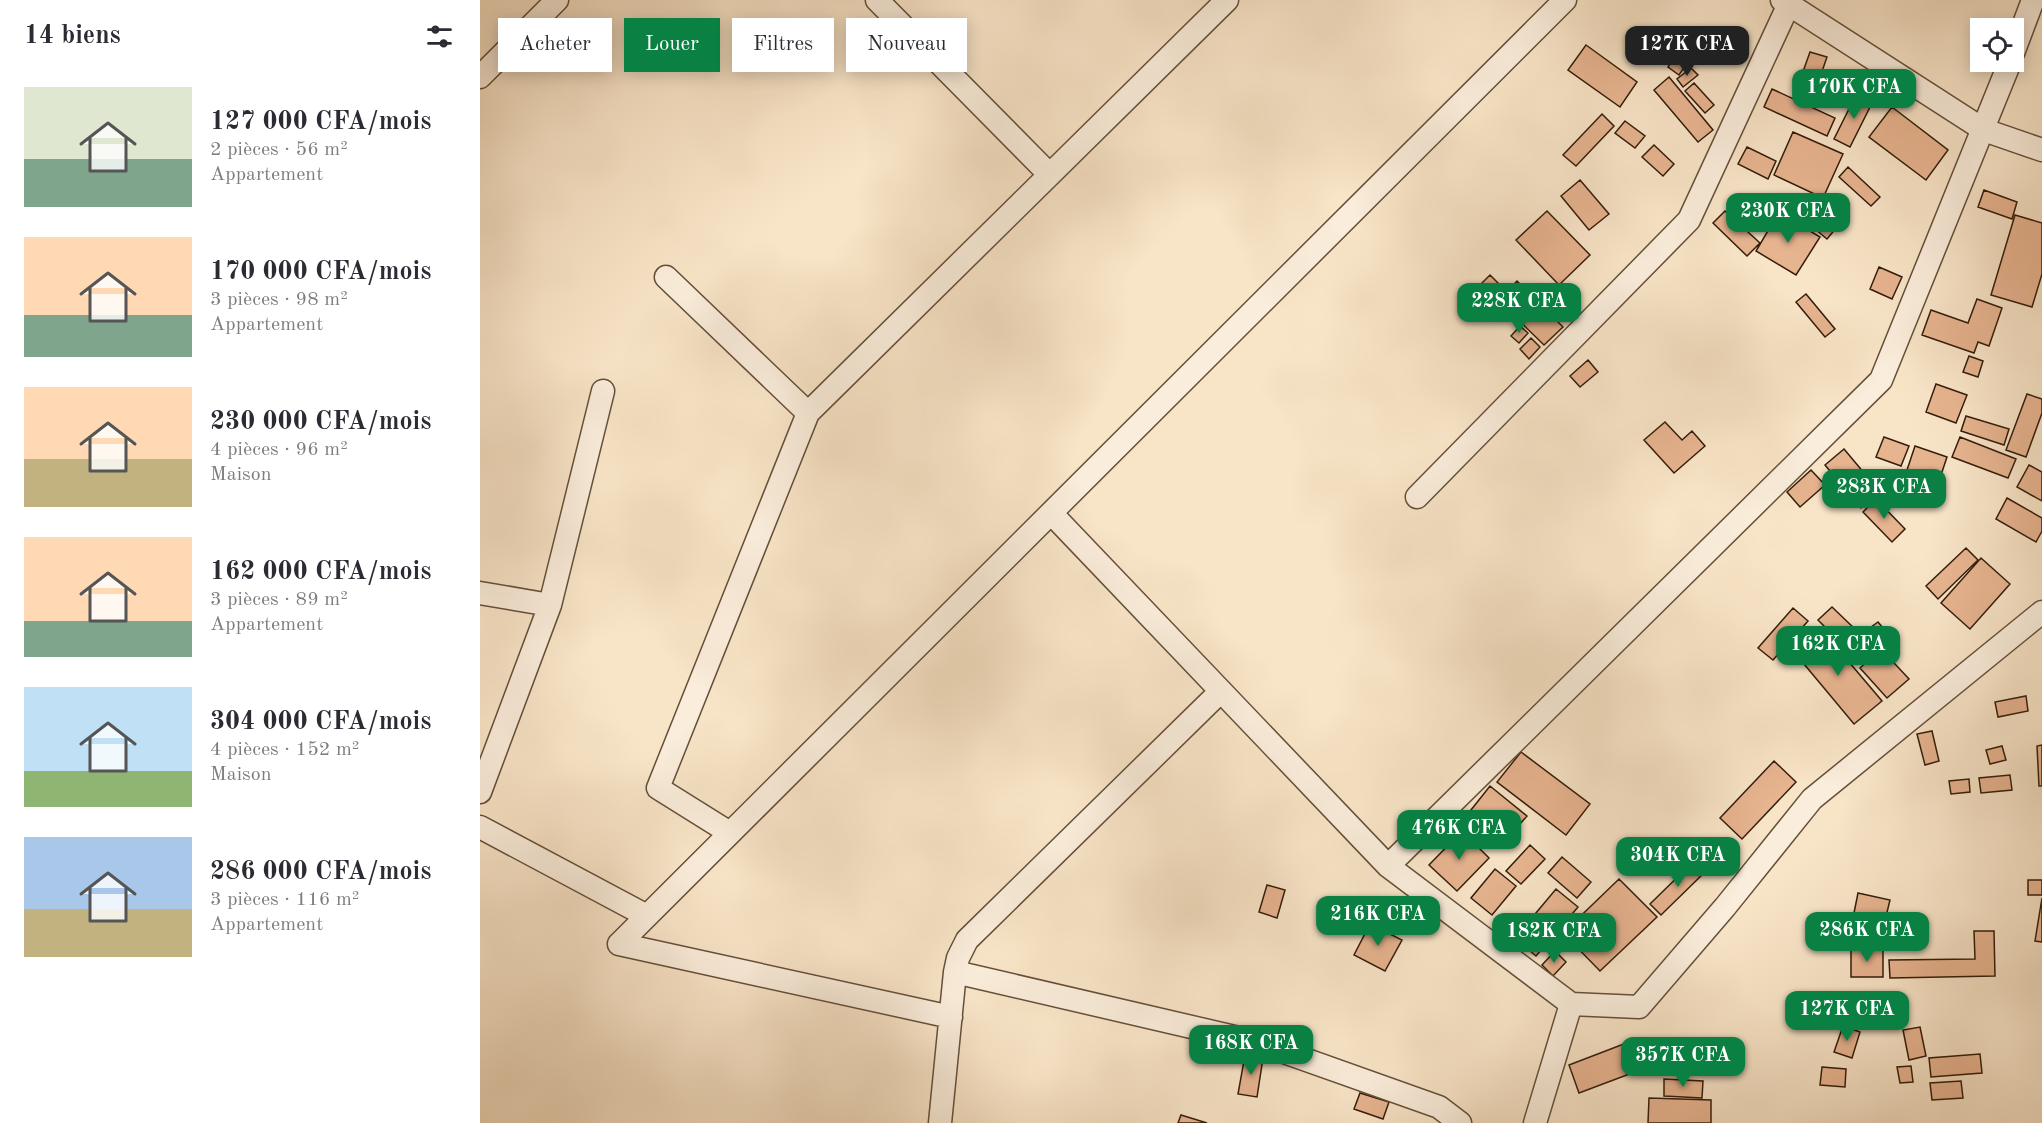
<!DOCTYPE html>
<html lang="fr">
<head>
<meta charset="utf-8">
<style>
	:root { --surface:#fff; --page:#f2f2f3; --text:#2b2b33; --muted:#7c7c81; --accent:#0b8043 }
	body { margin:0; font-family:"Old Standard TT",serif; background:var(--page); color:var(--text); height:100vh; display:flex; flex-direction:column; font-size:22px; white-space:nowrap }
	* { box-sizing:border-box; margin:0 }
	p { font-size:20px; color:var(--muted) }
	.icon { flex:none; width:33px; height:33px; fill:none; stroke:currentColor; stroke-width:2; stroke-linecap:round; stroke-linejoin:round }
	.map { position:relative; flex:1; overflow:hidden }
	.sheet { display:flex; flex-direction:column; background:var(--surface); width:480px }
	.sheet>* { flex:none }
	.hud { position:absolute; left:18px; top:18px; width:570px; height:54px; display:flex; gap:12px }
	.controls { position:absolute; left:1490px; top:18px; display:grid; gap:12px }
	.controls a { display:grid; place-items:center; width:54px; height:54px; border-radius:0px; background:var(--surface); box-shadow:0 3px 15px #0003; font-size:30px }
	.price { position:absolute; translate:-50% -51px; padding:0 14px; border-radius:12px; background:var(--accent); color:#fff; font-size:20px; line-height:39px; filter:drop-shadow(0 2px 3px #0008) }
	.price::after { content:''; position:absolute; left:50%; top:36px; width:18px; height:14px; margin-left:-9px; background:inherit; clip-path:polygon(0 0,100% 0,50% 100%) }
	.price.active { background:#222; color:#fff }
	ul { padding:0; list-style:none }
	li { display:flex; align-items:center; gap:18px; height:150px; padding:0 24px }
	li span { display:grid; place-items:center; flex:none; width:168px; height:120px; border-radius:0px; color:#555 }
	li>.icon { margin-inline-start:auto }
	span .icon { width:72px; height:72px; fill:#fffc; stroke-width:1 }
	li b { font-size:26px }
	h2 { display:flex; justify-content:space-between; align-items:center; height:72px; padding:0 24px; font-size:26px }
	.chip { padding:0 21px; border-radius:0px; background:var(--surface); box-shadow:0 3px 15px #0003; font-size:21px; line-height:54px }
	.chip.active { background:var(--accent); color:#fff }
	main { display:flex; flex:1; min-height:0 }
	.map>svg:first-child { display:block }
</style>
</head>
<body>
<main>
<section class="sheet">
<h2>14 biens<svg class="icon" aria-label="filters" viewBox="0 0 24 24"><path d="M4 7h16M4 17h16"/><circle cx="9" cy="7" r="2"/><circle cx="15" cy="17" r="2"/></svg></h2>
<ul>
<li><span style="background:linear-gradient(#dfe7d0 60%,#7fa58c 0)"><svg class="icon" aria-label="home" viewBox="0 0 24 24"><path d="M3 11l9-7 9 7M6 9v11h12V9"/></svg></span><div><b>127 000 CFA/mois</b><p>2 pièces · 56 m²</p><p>Appartement</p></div></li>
<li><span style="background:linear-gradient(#ffd9b3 65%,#7fa58c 0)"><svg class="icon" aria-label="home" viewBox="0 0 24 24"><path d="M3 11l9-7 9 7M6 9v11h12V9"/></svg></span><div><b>170 000 CFA/mois</b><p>3 pièces · 98 m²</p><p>Appartement</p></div></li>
<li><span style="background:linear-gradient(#ffd9b3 60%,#c2b280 0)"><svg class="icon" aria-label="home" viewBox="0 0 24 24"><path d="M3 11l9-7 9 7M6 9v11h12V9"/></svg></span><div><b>230 000 CFA/mois</b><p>4 pièces · 96 m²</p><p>Maison</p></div></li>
<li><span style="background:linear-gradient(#ffd9b3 70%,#7fa58c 0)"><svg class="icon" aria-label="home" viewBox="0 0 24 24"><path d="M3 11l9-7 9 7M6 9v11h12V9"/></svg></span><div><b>162 000 CFA/mois</b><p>3 pièces · 89 m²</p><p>Appartement</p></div></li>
<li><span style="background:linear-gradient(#bfe0f5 70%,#8fb573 0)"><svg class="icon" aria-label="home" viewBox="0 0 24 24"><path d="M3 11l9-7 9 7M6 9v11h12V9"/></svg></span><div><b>304 000 CFA/mois</b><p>4 pièces · 152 m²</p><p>Maison</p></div></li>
<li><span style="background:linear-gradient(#a9c7e8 60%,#c2b280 0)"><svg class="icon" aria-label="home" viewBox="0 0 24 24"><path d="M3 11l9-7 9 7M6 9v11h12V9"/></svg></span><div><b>286 000 CFA/mois</b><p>3 pièces · 116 m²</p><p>Appartement</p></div></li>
</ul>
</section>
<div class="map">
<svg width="1562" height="1123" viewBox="0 0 1562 1123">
	<rect width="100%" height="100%" fill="#f8e4c7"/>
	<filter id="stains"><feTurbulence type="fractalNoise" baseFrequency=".00333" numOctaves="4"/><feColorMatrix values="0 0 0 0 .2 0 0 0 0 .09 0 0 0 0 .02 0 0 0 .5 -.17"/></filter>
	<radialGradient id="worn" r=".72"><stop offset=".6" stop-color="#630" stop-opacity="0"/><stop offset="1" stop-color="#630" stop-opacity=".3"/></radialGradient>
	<path fill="#e7b490" stroke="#341d0a" stroke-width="1.5" d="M1211,32L1223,40L1199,75L1188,67Z
		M1106,45L1157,82L1140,107L1088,70Z
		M1330,52L1347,57L1331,103L1314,97Z
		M1211,68L1218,75L1203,87L1197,79Z
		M1189,77L1233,130L1218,142L1174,90Z
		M1214,83L1234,105L1225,113L1205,91Z
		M1292,89L1355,118L1347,136L1284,107Z
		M1377,93L1393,101L1370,147L1354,139Z
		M1412,107L1468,150L1446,180L1389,137Z
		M1122,114L1134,126L1096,166L1083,155Z
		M1145,121L1165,136L1155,148L1135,133Z
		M1313,132L1363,154L1343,198L1294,175Z
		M1174,145L1194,164L1183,176L1162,157Z
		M1267,147L1296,161L1288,179L1258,164Z
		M1368,167L1400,197L1391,206L1359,177Z
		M1100,180L1129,214L1109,230L1081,196Z
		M1504,190L1537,202L1532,219L1498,207Z
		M1067,211L1110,255L1079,285L1036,240Z
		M1245,211L1280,243L1267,256L1233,223Z
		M1299,212L1340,237L1316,275L1276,251Z
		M1535,215L1562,223V274L1552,307L1511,295Z
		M1345,217L1357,227L1347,239L1335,229Z
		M1399,267L1422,277L1412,299L1390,289Z
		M1010,275L1024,289L1012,300L999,286Z
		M1037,281L1083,327L1064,345L1018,300Z
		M1326,294L1355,329L1345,337L1316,302Z
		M1497,299L1522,308L1509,346L1498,342L1494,353L1442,335L1451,310L1488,323Z
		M1040,326L1048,333L1039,343L1031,336Z
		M1051,338L1060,347L1049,359L1040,349Z
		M1489,356L1503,361L1498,377L1483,372Z
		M1108,360L1118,372L1100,387L1090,376Z
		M1456,384L1487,395L1476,423L1446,412Z
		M1547,394L1562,399V413L1546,457L1526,450Z
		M1486,416L1529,429L1524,445L1481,431Z
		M1185,422L1202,440L1212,431L1225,446L1194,473L1164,440Z
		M1404,437L1429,446L1421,466L1396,457Z
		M1480,437L1536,459L1528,478L1472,457Z
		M1435,446L1467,457L1456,490L1424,479Z
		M1364,449L1400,492L1381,508L1345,465Z
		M1549,465L1562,472V501L1537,487Z
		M1331,470L1345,485L1320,507L1307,492Z
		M1527,498L1562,518V531L1556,542L1516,519Z
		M1396,499L1425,529L1412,542L1383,512Z
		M1486,548L1498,560L1458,599L1446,586Z
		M1501,558L1530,584L1490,629L1461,603Z
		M1352,607L1377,631L1363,645L1338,620Z
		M1313,608L1328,621L1293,660L1278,648Z
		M1398,622L1408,634L1385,652L1375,639Z
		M1341,629L1402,701L1374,724L1314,652Z
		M1401,649L1429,679L1407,698L1380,668Z
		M1546,696L1548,711L1518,717L1515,702Z
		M1452,731L1459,761L1445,765L1437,734Z
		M1562,745V786H1559L1557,746Z
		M1522,746L1526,760L1510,764L1506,750Z
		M1041,752L1110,804L1086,835L1017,782Z
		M1294,761L1316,782L1262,839L1240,818Z
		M1530,775L1532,790L1501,793L1499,778Z
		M1489,779L1490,792L1471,794L1469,781Z
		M1010,786L1047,816L1027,839L991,810Z
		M982,831L1009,858L977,891L949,865Z
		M1219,840L1237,858L1227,868L1209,849Z
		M1050,845L1065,859L1041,884L1026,871Z
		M1082,857L1111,882L1097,898L1068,873Z
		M1215,860L1226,871L1181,915L1170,904Z
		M1015,869L1036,886L1012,915L991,898Z
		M1139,879L1177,917L1120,971L1083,933Z
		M1548,880H1562V895H1548Z
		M787,885L805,890L797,918L779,912Z
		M1076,889L1098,907L1056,956L1035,938Z
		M1378,893L1410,900L1403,929L1372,923Z
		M1562,898V942L1555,941Z
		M890,924L922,940L905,971L874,955Z
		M1494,931H1514L1515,976L1410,978L1409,960L1495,959Z
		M1371,948H1403V977H1371Z
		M1075,951L1086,962L1073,976L1062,965Z
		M1367,1006L1368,1024L1338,1025L1337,1008Z
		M1363,1026L1380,1032L1372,1058L1354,1052Z
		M1440,1027L1446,1056L1429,1060L1423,1030Z
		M1149,1042L1160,1070L1099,1093L1089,1065Z
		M1500,1054L1502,1073L1451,1077L1449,1058Z
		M765,1055L783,1058L777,1097L758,1094Z
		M1431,1066L1433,1082L1420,1083L1417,1067Z
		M1342,1067L1366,1069L1365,1087L1340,1085Z
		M1184,1079L1223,1081L1222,1098L1184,1096Z
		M1481,1081L1483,1098L1452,1100L1450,1083Z
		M880,1093L909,1102L903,1119L874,1109Z
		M1169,1098L1231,1100V1123H1168Z
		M701,1115L727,1123H698Z"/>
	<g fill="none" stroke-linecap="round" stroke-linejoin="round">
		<g stroke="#654f39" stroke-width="25">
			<path id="street" d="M397,0L569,174
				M1302,0L1504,130L1562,150
				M1533,53L1553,0
				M0,77L77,0
				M186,277L328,413
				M937,497L1209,220L1308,6
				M571,513L908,866L1091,1004
				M0,593L70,605
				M0,792L70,605L123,391
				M0,827L167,916
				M250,833L178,788L328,413L747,0
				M908,866L1401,380L1530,62
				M139,944L1085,0
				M139,944L471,1017
				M475,972L776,1042L959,1107L980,1123
				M460,1123L475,972L478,958L487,940L741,691
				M1055,1123L1091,1004L1159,1007L1245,907L1332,799L1562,612"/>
		</g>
		<use href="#street" stroke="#faeddb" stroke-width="22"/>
	</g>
	<rect width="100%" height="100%" filter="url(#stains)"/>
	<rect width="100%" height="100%" fill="url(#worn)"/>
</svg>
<div class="controls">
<a><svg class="icon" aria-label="locate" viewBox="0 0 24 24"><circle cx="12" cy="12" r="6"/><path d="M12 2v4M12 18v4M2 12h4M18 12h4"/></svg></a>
</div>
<b class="price active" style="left:1207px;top:77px">127K CFA</b>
<b class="price" style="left:1374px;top:120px">170K CFA</b>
<b class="price" style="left:1308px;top:244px">230K CFA</b>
<b class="price" style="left:1039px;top:334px">228K CFA</b>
<b class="price" style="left:1404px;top:520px">283K CFA</b>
<b class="price" style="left:1358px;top:677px">162K CFA</b>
<b class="price" style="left:979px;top:861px">476K CFA</b>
<b class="price" style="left:1198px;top:888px">304K CFA</b>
<b class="price" style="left:898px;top:947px">216K CFA</b>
<b class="price" style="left:1387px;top:963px">286K CFA</b>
<b class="price" style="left:1074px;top:964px">182K CFA</b>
<b class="price" style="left:1367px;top:1042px">127K CFA</b>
<b class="price" style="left:771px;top:1076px">168K CFA</b>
<b class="price" style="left:1203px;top:1088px">357K CFA</b>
<div class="hud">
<a class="chip">Acheter</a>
<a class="chip active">Louer</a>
<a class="chip">Filtres</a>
<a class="chip">Nouveau</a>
</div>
</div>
</main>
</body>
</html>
